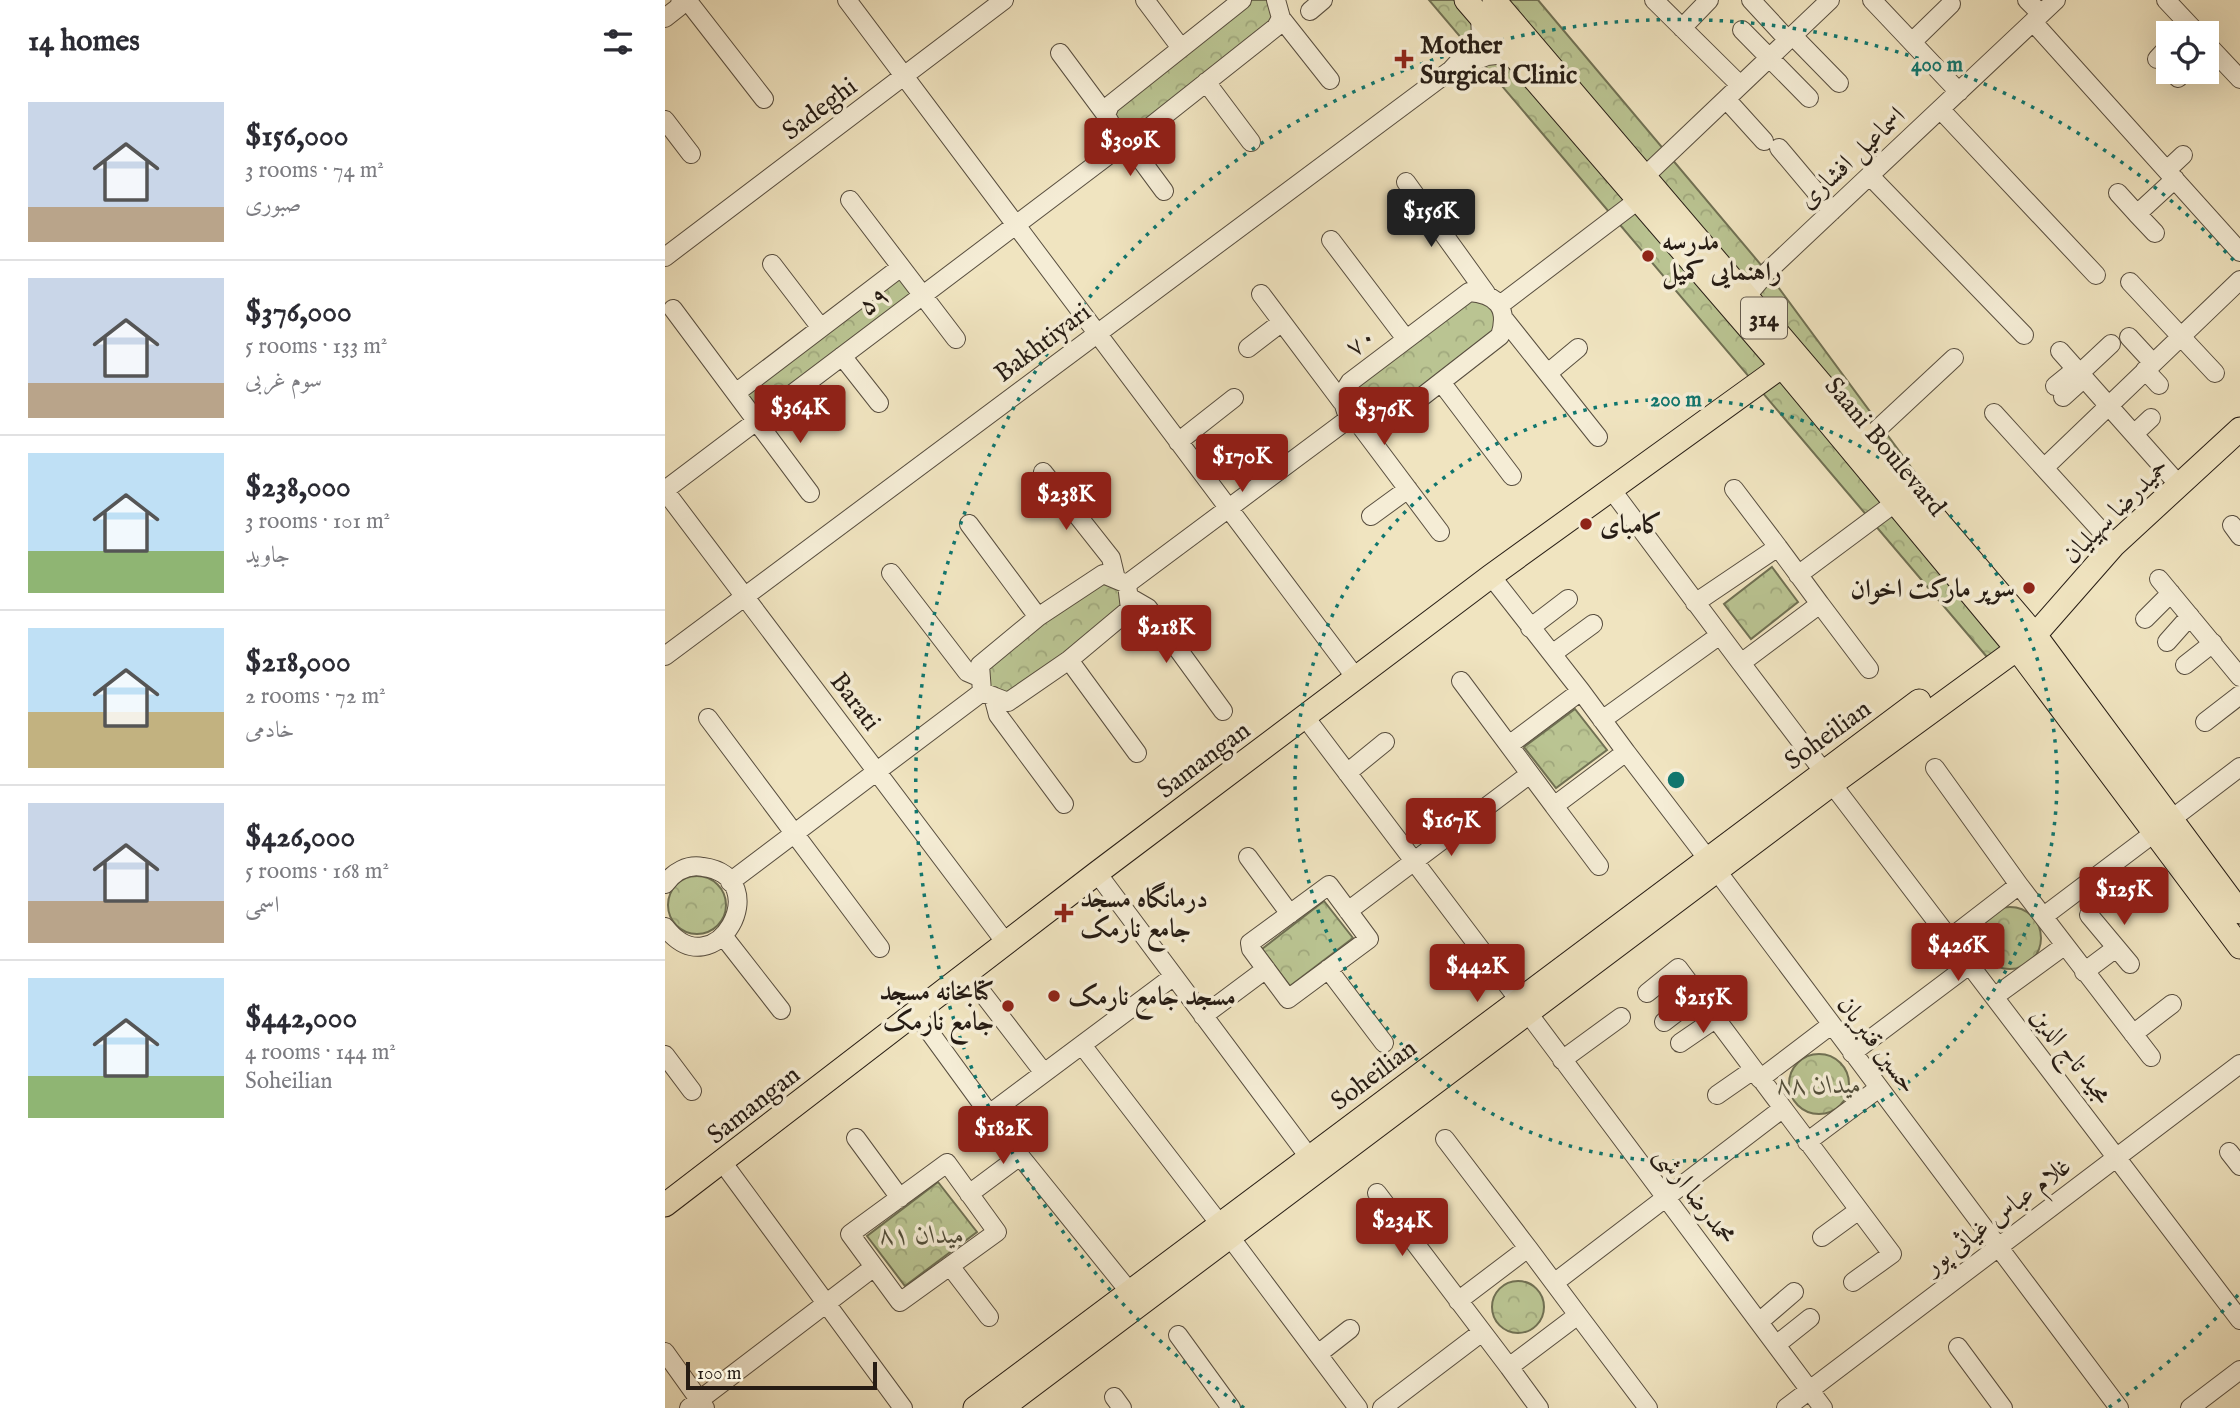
<!DOCTYPE html>
<html lang="en">
<head>
<meta charset="utf-8">
<style>
	:root { --surface:#fff; --page:#f2f2f3; --text:#2b2b33; --muted:#7c7c81; --line:#e1e1e2; --accent:#8f2418 }
	body { margin:0; font-family:"IM FELL English",Amiri,serif; background:var(--page); color:var(--text); height:100vh; display:flex; flex-direction:column; font-size:26px; white-space:nowrap }
	* { box-sizing:border-box; margin:0 }
	p { font-size:23px; color:var(--muted) }
	.icon { flex:none; width:38px; height:38px; fill:none; stroke:currentColor; stroke-width:2; stroke-linecap:round; stroke-linejoin:round }
	.map { position:relative; flex:1; overflow:hidden }
	.panel { display:flex; flex-direction:column; background:var(--surface); width:665px }
	.panel>* { flex:none }
	.tools { position:absolute; left:1491px; top:21px; display:grid; gap:14px }
	.tools a { display:grid; place-items:center; width:63px; height:63px; border-radius:0px; background:var(--surface); box-shadow:0 7px 28px #0002; font-size:35px }
	.scale { position:absolute; left:21px; bottom:18px; width:191px; box-sizing:border-box; padding-left:7px; border:4px solid #261c14; border-top:0; font-size:19px; line-height:24px; white-space:nowrap; color:#261c14; -webkit-text-stroke:5px #f5edd6; paint-order:stroke }
	.price { position:absolute; translate:-50% -60px; padding:0 16px; border-radius:7px; background:var(--accent); color:#fff; font-size:23px; line-height:46px; filter:drop-shadow(0 2px 4px #0008) }
	.price::after { content:''; position:absolute; left:50%; top:42px; width:21px; height:16px; margin-left:-10px; background:inherit; clip-path:polygon(0 0,100% 0,50% 100%) }
	.price.current { background:#222; color:#fff }
	ul { padding:0; list-style:none }
	li { display:flex; align-items:center; gap:21px; height:175px; padding:0 28px }
	li+li { border-top:2px solid var(--line) }
	li span { display:grid; place-items:center; flex:none; width:196px; height:140px; border-radius:0px; color:#555 }
	li>.icon { margin-inline-start:auto }
	span .icon { width:84px; height:84px; fill:#fffc; stroke-width:1 }
	li b { font-size:30px }
	h2 { display:flex; justify-content:space-between; align-items:center; height:84px; padding:0 28px; font-size:30px }
	main { display:flex; flex:1; min-height:0 }
	.map>svg:first-child { display:block }
</style>
</head>
<body>
<main>
<section class="panel">
<h2>14 homes<svg class="icon" aria-label="filters" viewBox="0 0 24 24"><path d="M4 7h16M4 17h16"/><circle cx="9" cy="7" r="2"/><circle cx="15" cy="17" r="2"/></svg></h2>
<ul>
<li><span style="background:linear-gradient(#c9d6e8 75%,#b9a48a 0)"><svg class="icon" aria-label="home" viewBox="0 0 24 24"><path d="M3 11l9-7 9 7M6 9v11h12V9"/></svg></span><div><b>$156,000</b><p>3 rooms · 74 m²</p><p>صبوری</p></div></li>
<li><span style="background:linear-gradient(#c9d6e8 75%,#b9a48a 0)"><svg class="icon" aria-label="home" viewBox="0 0 24 24"><path d="M3 11l9-7 9 7M6 9v11h12V9"/></svg></span><div><b>$376,000</b><p>5 rooms · 133 m²</p><p>سوم غربی</p></div></li>
<li><span style="background:linear-gradient(#bfe0f5 70%,#8fb573 0)"><svg class="icon" aria-label="home" viewBox="0 0 24 24"><path d="M3 11l9-7 9 7M6 9v11h12V9"/></svg></span><div><b>$238,000</b><p>3 rooms · 101 m²</p><p>جاوید</p></div></li>
<li><span style="background:linear-gradient(#bfe0f5 60%,#c2b280 0)"><svg class="icon" aria-label="home" viewBox="0 0 24 24"><path d="M3 11l9-7 9 7M6 9v11h12V9"/></svg></span><div><b>$218,000</b><p>2 rooms · 72 m²</p><p>خادمی</p></div></li>
<li><span style="background:linear-gradient(#c9d6e8 70%,#b9a48a 0)"><svg class="icon" aria-label="home" viewBox="0 0 24 24"><path d="M3 11l9-7 9 7M6 9v11h12V9"/></svg></span><div><b>$426,000</b><p>5 rooms · 168 m²</p><p>اسمی</p></div></li>
<li><span style="background:linear-gradient(#bfe0f5 70%,#8fb573 0)"><svg class="icon" aria-label="home" viewBox="0 0 24 24"><path d="M3 11l9-7 9 7M6 9v11h12V9"/></svg></span><div><b>$442,000</b><p>4 rooms · 144 m²</p><p>Soheilian</p></div></li>
</ul>
</section>
<div class="map">
<svg width="1575" height="1408" viewBox="0 0 1575 1408">
	<defs>
		<pattern id="park-crowns" width="20" height="18" patternUnits="userSpaceOnUse" patternTransform="scale(1.75)"><rect width="20" height="18" fill="#bac492"/><path d="M2 6a3 3 0 1 1 6 0M12 15a3 3 0 1 1 6 0" fill="none" stroke="#a0a87d"/></pattern>
	</defs>
	<rect width="100%" height="100%" fill="#f0e4c0"/>
	<filter id="stains"><feTurbulence type="fractalNoise" baseFrequency=".00286" numOctaves="4"/><feColorMatrix values="0 0 0 0 .2 0 0 0 0 .09 0 0 0 0 .02 0 0 0 .5 -.17"/></filter>
	<radialGradient id="worn" r=".72"><stop offset=".6" stop-color="#630" stop-opacity="0"/><stop offset="1" stop-color="#630" stop-opacity=".3"/></radialGradient>
	<path fill="url(#park-crowns)" stroke="#707053" stroke-width="2" d="M577,0H611L616,18L462,141L445,105Z
		M764,0H801L1352,649L1322,657Z
		M829,0H873L1102,272L1370,635Z
		M236,267L257,295L93,419L72,392Z
		M804,292L821,293L840,320L722,424L697,428L678,392Z
		M1107,567L1133,602L1086,639L1059,604Z
		M438,574L462,584L465,609L343,702L317,692L315,665Z
		M910,709L942,750L891,788L859,747Z
		M3 905a29 29 0 1 1 58 0a29 29 0 1 1-58 0Z
		M659,901L688,938L625,986L597,949Z
		M1314 938a31 31 0 1 1 62 0a31 31 0 1 1-62 0Z
		M1124 1084a30 30 0 1 1 60 0a30 30 0 1 1-60 0Z
		M273,1182L312,1232L240,1286L202,1236Z
		M827 1307a26 26 0 1 1 52 0a26 26 0 1 1-52 0Z"/>
	<g fill="none" stroke-linecap="round" stroke-linejoin="round">
		<g stroke="#584e3f" stroke-width="20">
			<path id="minor" d="M22,0L99,99
				M182,0L691,678
				M480,0L516,48
				M577,0L445,105L441,115L449,130L462,141L476,134L611,27L616,18L611,0
				M989,0L1075,85
				M1086,0L1123,40
				M1207,0L1294,92
				M1362,0L1376,14
				M1501,0L1532,33
				M645,11L658,0
				M815,16L816,37L786,70L822,56L847,53
				M0,18L14,7L16,0
				M616,18L665,80
				M1368,22L1575,252
				M1017,28L1044,0
				M1077,30L1144,98
				M1128,36L1174,83
				M1247,42L1286,4
				M1542,44L1575,79
				M395,53L441,115
				M1492,59L1503,47
				M1513,78L1520,72
				M541,82L586,142
				M1061,99L1099,141
				M1275,109L1431,275
				M0,120L26,154
				M1114,148L1167,211
				M1502,170L1518,155
				M1205,176L1359,335
				M979,177L1165,0
				M741,182L821,293
				M1453,193L1472,214L1510,179
				M185,200L291,339
				M1472,214L1490,233
				M666,240L741,339
				M0,257L339,0
				M107,264L156,328
				M1465,282L1550,373
				M804,292C832,294 844,308 835,336L722,424C693,438 666,408 685,382Z
				M596,294L677,402
				M1081,297L1102,272L1391,0
				M835,305L973,200
				M8,309L145,493
				M840,320L933,437
				M1464,337L1488,363
				M583,348L617,322
				M1395,351L1514,485
				M177,356L214,403
				M1480,370L1494,385
				M883,373L913,348
				M1415,373L1446,344
				M776,382L847,476
				M1390,386L1411,369
				M72,392L236,267
				M1398,397L1419,378
				M1329,413L1449,545
				M697,428L775,532
				M1469,434L1486,418
				M1202,439L1289,358
				M513,442L569,398
				M1379,468L1575,280
				M378,472L446,558L451,579
				M946,489L1076,663L1155,604L1113,547L1030,603
				M1069,489L1113,547
				M0,490L462,141L499,191
				M0,491L341,943
				M706,516L743,489
				M304,524L373,617
				M1567,525L1575,536
				M226,573L302,672L316,678
				M438,574L462,584L465,609L404,660L343,702L317,692L315,665L373,617Z
				M1133,575L1231,502
				M826,576L916,691
				M1494,579L1575,677
				M462,584L686,417
				M464,597L483,608L558,711
				M1155,604L1204,669
				M1480,619L1506,593
				M865,628L903,599
				M1502,642L1525,616
				M887,654L928,624
				M0,656L786,70
				M404,660L472,753
				M1076,663L1158,771
				M1520,665L1548,643
				M796,681L889,806L961,752L916,691L844,745
				M328,696L333,715L399,804
				M640,717L854,1000
				M43,718L215,948
				M937,720L1055,635
				M1540,722L1575,695
				M961,752L1042,858
				M1270,768L1354,885
				M682,773L720,742
				M1167,784L1575,1320
				M889,806L934,866
				M1504,821L1575,767
				M583,857L625,914
				M1052,871L1454,1408
				M432,873L644,1157
				M65,882L317,692
				M0,884C9,872 22,864 38,867C113,877 50,992 0,927
				M664,885L704,939L623,999L586,949L585,943Z
				M683,911L865,774
				M1424,915L1465,964
				M1379,916L1489,833
				M59,937L116,1010
				M1284,939L1354,885L1486,1057
				M663,969L719,1043
				M1419,972L1451,948
				M302,973L379,1073
				M982,993L1013,968L1227,1254L1188,1282
				M1329,997L1399,946
				M250,1012L355,1156L464,1291
				M863,1013L1158,1408
				M538,1016L601,969
				M999,1022L1033,996
				M1468,1034L1507,1004
				M1015,1043L1050,1019
				M417,1045L554,1223
				M1187,1053L1304,965
				M0,1055L27,1091
				M897,1060L956,1017
				M1095,1079L1166,1025
				M1052,1095L1088,1070
				M323,1115L509,976
				M191,1138L235,1198
				M780,1139L863,1248
				M1142,1142L1214,1088
				M1564,1152L1575,1166
				M58,1163L238,1408
				M282,1163L332,1232L235,1302L185,1234Z
				M712,1193L844,1367L913,1315L863,1248L793,1301
				M304,1194L355,1156
				M565,1237L693,1408
				M1157,1237L1194,1210
				M285,1266L324,1317
				M889,1283L1117,1109
				M913,1315L983,1408
				M1094,1322L1129,1292
				M513,1335L566,1408
				M1111,1345L1145,1318
				M1293,1347L1338,1408
				M0,1352L40,1408
				M653,1354L685,1329
				M844,1367L874,1408
				M449,1397L457,1408
				M24,1408L209,1267
				M717,1408L817,1332
				M1121,1408L1575,1064
				M1525,1408L1575,1370"/>
		</g>
		<g stroke="#261c14" stroke-width="25">
			<path id="major" d="M801,0L1116,365L1352,649L1575,947
				M829,0L1370,635L1575,912
				M0,1205L432,873L826,576L1131,356
				M310,1408L1254,701
				M337,1408L1167,784L1352,649L1370,635L1449,545L1575,429"/>
		</g>
		<use href="#minor" stroke="#f5edd6" stroke-width="18"/>
		<use href="#major" stroke="#f0e4c0" stroke-width="23"/>
	</g>
	<g fill="none" stroke="#0f766e" stroke-width="3.5" stroke-dasharray="3.5 7">
		<circle cx="1011" cy="780" r="381"/>
		<path d="M1573 1295A762 762 0 0 1 1443 1408M579 1408A762 762 0 1 1 1573 265"/>
	</g>
	<g fill="#8f2418" stroke="#f5edd6" stroke-width="2.5">
		<path d="M735.5 48.5h7v7h7v7h-7v7h-7v-7h-7v-7h7z"/>
		<circle cx="983" cy="256" r="7"/>
		<circle cx="921" cy="524" r="7"/>
		<circle cx="1364" cy="588" r="7"/>
		<path d="M395.5 902.5h7v7h7v7h-7v7h-7v-7h-7v-7h7z"/>
		<circle cx="389" cy="996" r="7"/>
		<circle cx="343" cy="1006" r="7"/>
	</g>
	<g text-anchor="middle" stroke-width="7" stroke-linejoin="round" paint-order="stroke">
		<rect fill="#f5edd6" stroke="#645b4e" stroke-width="2" x="1076" y="297.5" width="46" height="41" rx="5"/>
		<g font-size="24" font-weight="bold" fill="#261c14">
			<text x="1099" y="326">314</text>
		</g>
		<g font-size="26" font-weight="bold" fill="#261c14" stroke="#f5edd6" text-anchor="start">
			<text x="755" y="53">Mother<tspan x="755" dy="30">Surgical Clinic</tspan></text>
			<text x="997" y="250">مدرسه<tspan x="997" dy="30">راهنمایی کمیل</tspan></text>
			<text x="935" y="533">کامبای</text>
			<text x="1350" y="597" text-anchor="end">سوپر مارکت اخوان</text>
			<text x="415" y="907">درمانگاه مسجد<tspan x="415" dy="30">جامع نارمک</tspan></text>
			<text x="329" y="1000" text-anchor="end">کتابخانه مسجد<tspan x="329" dy="30">جامع نارمک</tspan></text>
			<text x="403" y="1005">مسجد جامع نارمک</text>
		</g>
		<g font-size="26" fill="#261c14" stroke="#f5edd6">
			<text transform="translate(154 108) rotate(-37)" y="9">Sadeghi</text>
			<text transform="translate(1186 157) rotate(-43)" y="9">اسماعیل افشاری</text>
			<text transform="translate(208 300) rotate(-37)" y="9">۵۹</text>
			<text transform="translate(695 341) rotate(-37)" y="9">۷۰</text>
			<text transform="translate(377 342) rotate(-37)" y="9">Bakhtiyari</text>
			<text transform="translate(1221 446) rotate(50)" y="9">Saani Boulevard</text>
			<text transform="translate(1450 510) rotate(-45)" y="9">حمیدرضا سهیلیان</text>
			<text transform="translate(191 701) rotate(53)" y="9">Barati</text>
			<text transform="translate(1162 734) rotate(-36)" y="9">Soheilian</text>
			<text transform="translate(538 759) rotate(-37)" y="9">Samangan</text>
			<text transform="translate(1213 1044) rotate(53)" y="9">حسین قنبریان</text>
			<text transform="translate(1407 1055) rotate(52)" y="9">مجید تاج الدین</text>
			<text transform="translate(708 1074) rotate(-37)" y="9">Soheilian</text>
			<text transform="translate(88 1104) rotate(-38)" y="9">Samangan</text>
			<text transform="translate(1031 1195) rotate(53)" y="9">محمدرضا ارشی</text>
			<text transform="translate(1332 1215) rotate(-37)" y="9">غلام عباس غیاثی ‌پور</text>
		</g>
		<g font-size="26" font-style="italic" fill="#524e3a" stroke="#f5edd6">
			<text x="1154" y="1093">میدان ۸۸</text>
			<text x="257" y="1243">میدان ۸۱</text>
		</g>
	</g>
	<circle cx="1011" cy="780" r="10" fill="#0f766e" stroke="#f5edd6" stroke-width="3.5"/>
	<g font-size="21" text-anchor="middle" font-weight="bold" fill="#0f766e" stroke="#f5edd6" stroke-width="7" stroke-linejoin="round" paint-order="stroke">
		<text x="1272" y="71">400 m</text>
		<text x="1011" y="406">200 m</text>
	</g>
	<rect width="100%" height="100%" filter="url(#stains)"/>
	<rect width="100%" height="100%" fill="url(#worn)"/>
</svg>
<div class="tools">
<a><svg class="icon" aria-label="locate" viewBox="0 0 24 24"><circle cx="12" cy="12" r="6"/><path d="M12 2v4M12 18v4M2 12h4M18 12h4"/></svg></a>
</div>
<div class="scale">100 m</div>
<b class="price" style="left:465px;top:178px">$309K</b>
<b class="price current" style="left:766px;top:249px">$156K</b>
<b class="price" style="left:135px;top:445px">$364K</b>
<b class="price" style="left:719px;top:447px">$376K</b>
<b class="price" style="left:577px;top:494px">$170K</b>
<b class="price" style="left:401px;top:532px">$238K</b>
<b class="price" style="left:501px;top:665px">$218K</b>
<b class="price" style="left:786px;top:858px">$167K</b>
<b class="price" style="left:1459px;top:927px">$125K</b>
<b class="price" style="left:1293px;top:983px">$426K</b>
<b class="price" style="left:812px;top:1004px">$442K</b>
<b class="price" style="left:1038px;top:1035px">$215K</b>
<b class="price" style="left:338px;top:1166px">$182K</b>
<b class="price" style="left:737px;top:1258px">$234K</b>
</div>
</main>
</body>
</html>
